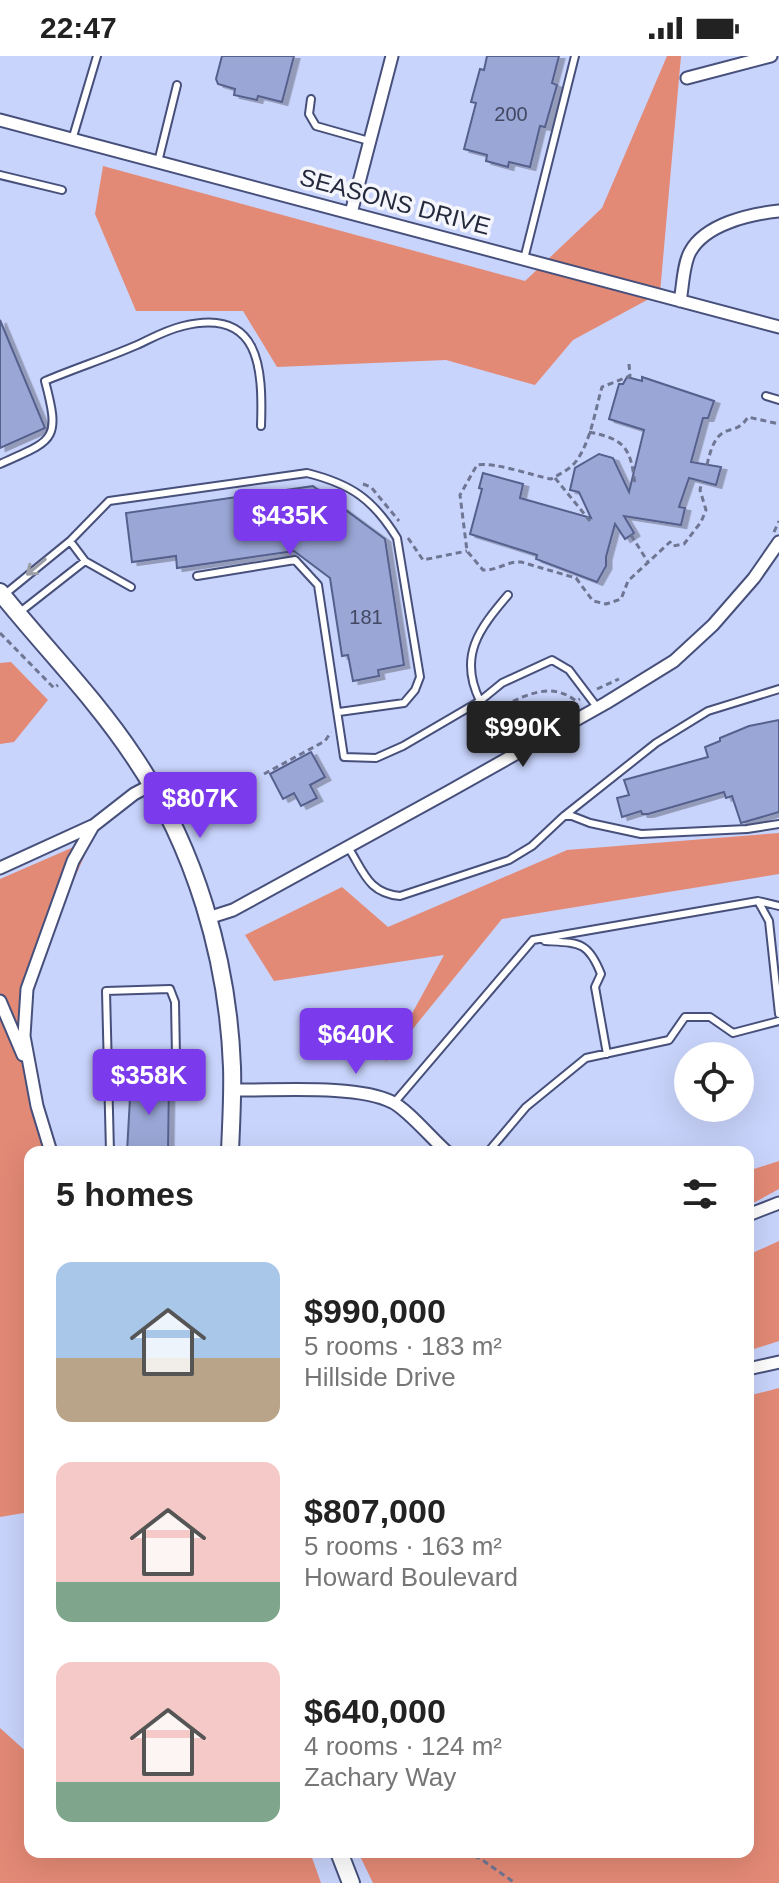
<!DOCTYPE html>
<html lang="en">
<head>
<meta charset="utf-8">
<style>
	:root { --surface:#fff; --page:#f6f6f6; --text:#222; --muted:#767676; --accent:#7c3aed }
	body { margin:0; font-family:Helvetica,sans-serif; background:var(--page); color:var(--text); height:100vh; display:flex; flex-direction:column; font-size:30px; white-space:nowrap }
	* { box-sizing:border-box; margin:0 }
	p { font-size:26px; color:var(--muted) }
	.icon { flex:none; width:44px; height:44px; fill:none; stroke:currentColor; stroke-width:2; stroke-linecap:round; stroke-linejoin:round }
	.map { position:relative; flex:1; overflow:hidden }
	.panel { position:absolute; left:24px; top:1090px; width:730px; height:712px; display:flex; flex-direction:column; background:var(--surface); border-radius:16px; box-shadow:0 8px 32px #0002 }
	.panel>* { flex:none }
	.controls { position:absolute; left:674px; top:986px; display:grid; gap:16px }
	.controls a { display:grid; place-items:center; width:80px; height:80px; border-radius:50%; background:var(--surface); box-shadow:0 8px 32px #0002; font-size:40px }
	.price { position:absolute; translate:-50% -68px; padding:0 18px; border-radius:8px; background:var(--accent); color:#fff; font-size:26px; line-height:52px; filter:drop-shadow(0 2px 4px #0008) }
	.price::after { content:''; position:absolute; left:50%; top:48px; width:24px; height:18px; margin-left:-12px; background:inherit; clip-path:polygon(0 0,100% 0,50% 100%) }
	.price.active { background:#222; color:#fff }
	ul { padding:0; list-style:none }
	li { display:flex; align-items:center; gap:24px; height:200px; padding:0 32px }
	li span { display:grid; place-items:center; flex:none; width:224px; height:160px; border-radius:16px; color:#555 }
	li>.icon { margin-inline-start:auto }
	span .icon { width:96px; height:96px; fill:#fffc; stroke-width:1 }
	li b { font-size:34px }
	h2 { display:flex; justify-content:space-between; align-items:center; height:96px; padding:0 32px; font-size:34px }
	.status { display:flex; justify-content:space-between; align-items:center; height:56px; padding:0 40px; background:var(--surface); direction:ltr }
	.status svg { height:22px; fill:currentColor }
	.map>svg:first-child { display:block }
</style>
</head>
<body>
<div class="status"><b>22:47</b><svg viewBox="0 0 49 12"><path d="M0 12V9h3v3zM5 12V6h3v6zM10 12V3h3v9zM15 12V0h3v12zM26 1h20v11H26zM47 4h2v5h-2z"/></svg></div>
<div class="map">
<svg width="779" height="1827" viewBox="0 0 779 1827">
	<defs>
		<filter id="shadow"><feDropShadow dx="5.5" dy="3" stdDeviation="0" flood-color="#0004"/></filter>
	</defs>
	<rect width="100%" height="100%" fill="#c9d4fc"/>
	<path fill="#e38a76" d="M667,0H681L660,237L573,284L535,329L446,304L277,311L243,255H136L95,158L103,110L525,225L602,152Z
		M11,606L48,644L14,686L0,688V607Z
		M779,777V818L502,863L385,1007L444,899L274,925L245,879L342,831L388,871L567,794Z
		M92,783L29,924L26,997L55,1096H30V1456L0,1461V823Z
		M779,1105V1133L748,1150V1115Z
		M779,1185V1285L748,1295V1199Z
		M779,1332V1827H373L358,1796H371L378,1800L380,1796H748V1340Z
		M0,1672L30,1699V1796H310L321,1827H0Z"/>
	<path fill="#9aa6d6" stroke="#56608c" stroke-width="2" filter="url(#shadow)" d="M222,0H294L282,46L258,40L257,44L234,39L235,33L218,28L216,23Z
		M487,0H559L552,27L557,29L545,71L540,70L530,111L509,106L508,111L486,105L487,99L464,93L476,47L471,46L480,13L484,14Z
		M0,264L45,372L0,392Z
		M627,321L642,325V321L714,345L708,362H703L691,406L721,411L716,429L689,422L679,451L685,452L681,469L624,460L634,477L625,483L615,468L606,501V510L597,526L536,503L537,499L470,478L482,433L479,432L483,417L523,428L520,442L591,462L579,436L570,434L575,412L599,398L613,402L629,436L644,374L609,363L619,328H623Z
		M313,430L385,483L404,609L378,614L379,620L353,625L348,599L342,600L330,522L294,495L177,512L176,500L132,506L126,457Z
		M779,664V756L741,767L732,740L726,742L724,736L648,758H642L641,755L622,761L617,742L629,739L624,724L708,701L705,691L720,685V682L749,670Z
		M311,696L325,721L310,729L317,742L301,750L294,737L283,743L270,718Z
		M131,1024L169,1025L168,1096H127Z"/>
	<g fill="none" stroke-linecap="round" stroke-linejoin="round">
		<g stroke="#47507b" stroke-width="10">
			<path id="lane" d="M311,43L309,58L316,70L369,85
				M72,84L97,0
				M158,106L177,29
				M0,119L62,134
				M524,203L575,0
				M766,340L779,344
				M0,408C54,384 61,385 45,325C76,312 107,302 137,289C152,282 166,274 183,270C260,251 263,312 261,370
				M197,520L295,504L318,529L344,701L376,702L403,690L480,645L502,627L552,604L569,614L597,651
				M131,531L85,505L70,485L109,445L307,417C351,428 373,443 397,482L420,621L415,634L404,647L339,656
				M5,538L70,485
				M20,556L85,505
				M480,645C458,600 479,573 508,539
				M564,760H572L590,767L641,778L747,773L779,768
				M348,791C364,816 368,837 400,840L509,804L532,790L564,760L656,687L708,655L779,633
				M758,845L769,865L779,958
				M545,885C579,887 588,885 601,918L595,931L607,998
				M108,1003L176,1001L175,946L170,933L106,935L110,1096
				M394,1047L533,884L758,845L779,850
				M488,1096L526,1051L586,1002L669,984L685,961H710L733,977L779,965"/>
		</g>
		<g stroke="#47507b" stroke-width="15">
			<path id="street" d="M687,22L771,0
				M0,64L779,271
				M351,157L392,0
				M680,245C683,230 683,209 690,196C705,168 750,158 779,155
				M0,812L92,770
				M208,862L233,854L448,736L606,647L674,605L713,569L754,522L779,486
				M0,945L23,999
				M232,1034C273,1035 357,1028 392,1046C407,1053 432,1083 447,1096
				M51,1096L37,1050L24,980L27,933L73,805L93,770L134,738L151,729
				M748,1159L779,1147
				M748,1313L779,1306"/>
		</g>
		<g stroke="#47507b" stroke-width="20">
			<path id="secondary" d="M0,536C44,591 95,642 134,701C195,791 228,903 232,1011C233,1039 231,1068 230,1096
				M339,1796L351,1827"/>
		</g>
		<path stroke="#6f7693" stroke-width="3" stroke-dasharray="6 4" stroke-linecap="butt" d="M629,308L630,320L602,331C595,355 591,384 577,404C571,413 560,418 551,423C530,419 496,406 477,409L460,439L467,495L483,514C497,515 507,505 521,506L576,522L593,545L606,548L621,543L628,525L670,486L673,490L684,488L701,466L706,454L700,434L702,425
			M589,376C625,383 631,392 635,429
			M707,409C718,359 733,385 748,361L779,368
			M555,422L590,465
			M363,428L371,431L399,465
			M774,476L779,465
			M631,479L648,506
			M408,482L423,504L467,495
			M0,577L54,632L58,629
			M597,633L619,623
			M467,665C504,656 541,617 576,645L580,643
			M264,718L325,685L331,676
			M465,1796L481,1803L515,1827"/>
		<use href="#lane" stroke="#fff" stroke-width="6"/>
		<use href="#street" stroke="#fff" stroke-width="11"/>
		<use href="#secondary" stroke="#fff" stroke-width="16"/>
	</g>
	<defs><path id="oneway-shaft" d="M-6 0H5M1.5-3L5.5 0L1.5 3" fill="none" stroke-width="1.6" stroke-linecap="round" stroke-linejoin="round" transform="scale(2)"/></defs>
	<use stroke="#9c9fa7" href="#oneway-shaft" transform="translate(36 511) rotate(140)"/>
	<g text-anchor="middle" stroke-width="7" stroke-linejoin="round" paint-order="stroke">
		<g font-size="20" fill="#424862">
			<text x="511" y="65">200</text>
			<text x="366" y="568">181</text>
		</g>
		<g font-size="24" fill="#24293c" stroke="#f5f6fc">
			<text transform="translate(395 146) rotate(15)" y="8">SEASONS DRIVE</text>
		</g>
	</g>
</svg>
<div class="controls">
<a><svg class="icon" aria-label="locate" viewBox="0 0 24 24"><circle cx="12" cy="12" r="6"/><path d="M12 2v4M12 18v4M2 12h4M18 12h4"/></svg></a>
</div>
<b class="price" style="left:290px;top:501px">$435K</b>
<b class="price active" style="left:523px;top:713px">$990K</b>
<b class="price" style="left:200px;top:784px">$807K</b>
<b class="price" style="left:356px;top:1020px">$640K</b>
<b class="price" style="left:149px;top:1061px">$358K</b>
<section class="panel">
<h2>5 homes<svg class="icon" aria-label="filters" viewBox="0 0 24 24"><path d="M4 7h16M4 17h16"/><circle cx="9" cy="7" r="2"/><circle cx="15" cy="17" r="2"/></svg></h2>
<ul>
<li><span style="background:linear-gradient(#a9c7e8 60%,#b9a48a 0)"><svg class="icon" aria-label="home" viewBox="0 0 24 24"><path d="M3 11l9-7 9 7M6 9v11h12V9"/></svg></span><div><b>$990,000</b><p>5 rooms · 183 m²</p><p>Hillside Drive</p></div></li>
<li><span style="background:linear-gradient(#f6c9c9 75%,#7fa58c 0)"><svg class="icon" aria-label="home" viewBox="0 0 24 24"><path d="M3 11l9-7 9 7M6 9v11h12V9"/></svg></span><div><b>$807,000</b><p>5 rooms · 163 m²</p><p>Howard Boulevard</p></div></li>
<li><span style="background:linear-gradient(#f6c9c9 75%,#7fa58c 0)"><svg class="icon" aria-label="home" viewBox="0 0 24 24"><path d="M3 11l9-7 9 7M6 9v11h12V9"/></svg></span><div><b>$640,000</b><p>4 rooms · 124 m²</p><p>Zachary Way</p></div></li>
</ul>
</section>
</div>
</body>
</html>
